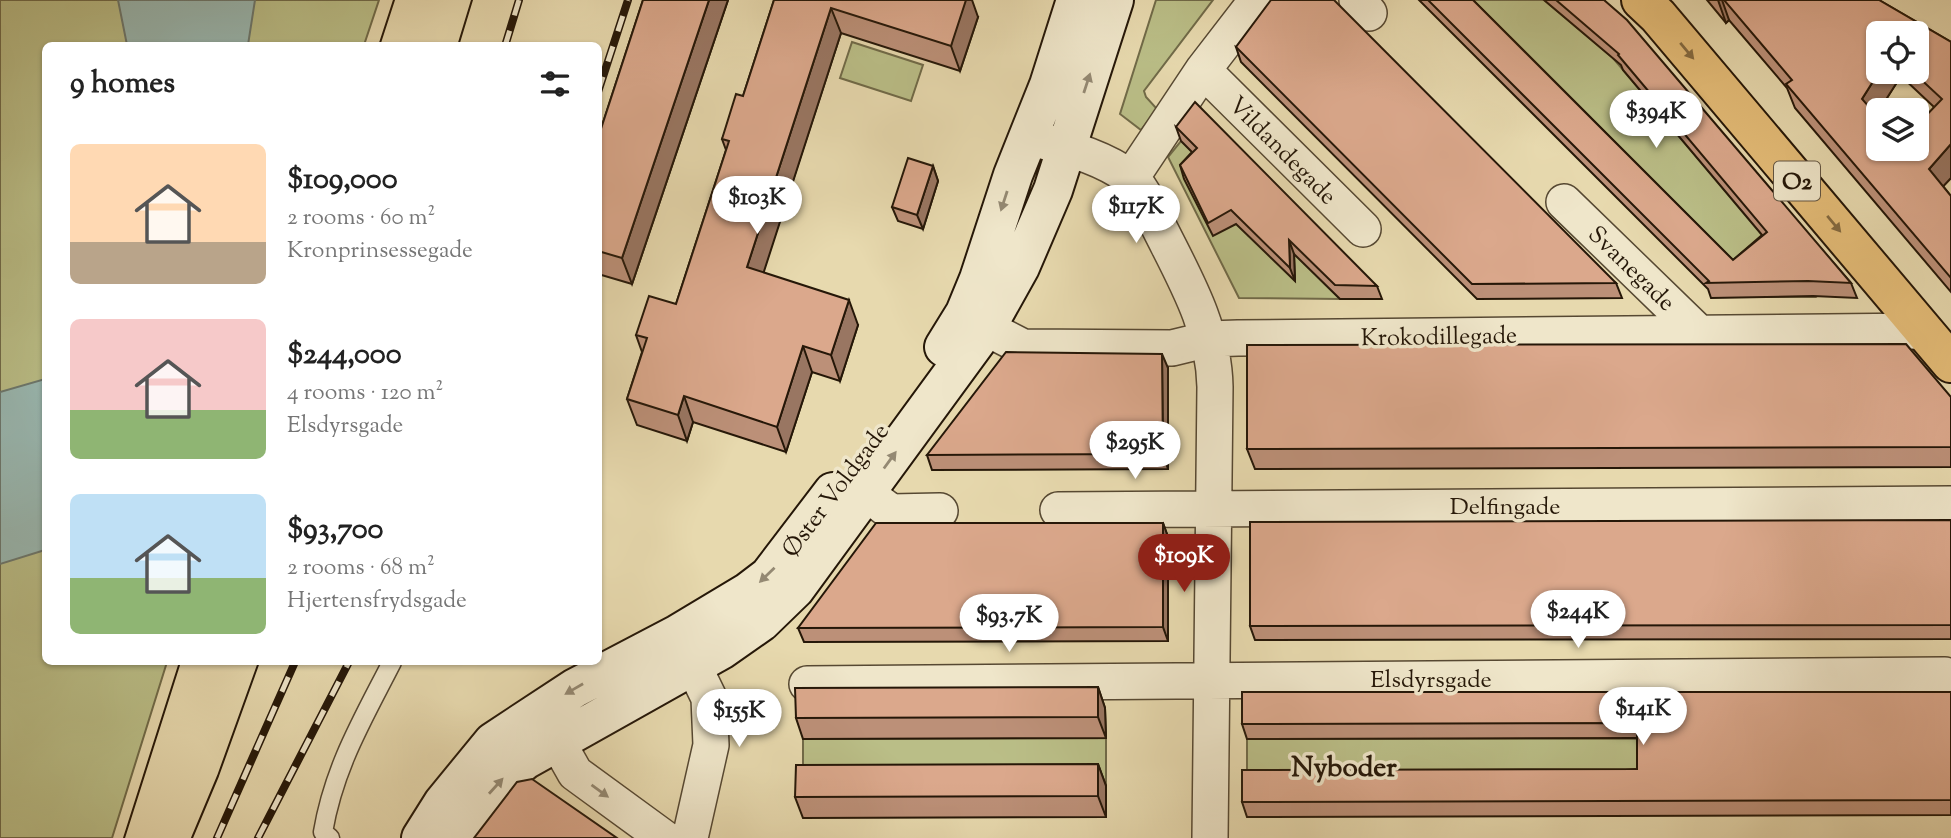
<!DOCTYPE html>
<html lang="en">
<head>
<meta charset="utf-8">
<style>
	:root { --surface:#fff; --page:#f2f2f2; --text:#222; --muted:#767676; --accent:#8f2418 }
	body { margin:0; font-family:"Sorts Mill Goudy",serif; background:var(--page); color:var(--text); height:100vh; display:flex; flex-direction:column; font-size:26px; white-space:nowrap }
	* { box-sizing:border-box; margin:0 }
	p { font-size:23px; color:var(--muted) }
	.icon { flex:none; width:38px; height:38px; fill:none; stroke:currentColor; stroke-width:2; stroke-linecap:round; stroke-linejoin:round }
	.map { position:relative; flex:1; overflow:hidden }
	.panel { position:absolute; left:42px; top:42px; width:560px; height:623px; display:flex; flex-direction:column; background:var(--surface); border-radius:10px; box-shadow:0 2px 5px #0004 }
	.panel>* { flex:none }
	.fabs { position:absolute; left:1866px; top:21px; display:grid; gap:14px }
	.fabs a { display:grid; place-items:center; width:63px; height:63px; border-radius:10px; background:var(--surface); box-shadow:0 2px 5px #0004; font-size:35px }
	.price { position:absolute; translate:-50% -60px; padding:0 16px; border-radius:24px; background:#fff; color:#222; font-size:23px; line-height:46px; filter:drop-shadow(0 2px 4px #0008) }
	.price::after { content:''; position:absolute; left:50%; top:42px; width:21px; height:16px; margin-left:-10px; background:inherit; clip-path:polygon(0 0,100% 0,50% 100%) }
	.price.on { background:var(--accent); color:#fff }
	ul { padding:0; list-style:none }
	li { display:flex; align-items:center; gap:21px; height:175px; padding:0 28px }
	li span { display:grid; place-items:center; flex:none; width:196px; height:140px; border-radius:10px; color:#555 }
	li>.icon { margin-inline-start:auto }
	span .icon { width:84px; height:84px; fill:#fffc; stroke-width:1 }
	li b { font-size:30px }
	h2 { display:flex; justify-content:space-between; align-items:center; height:84px; padding:0 28px; font-size:30px }
	.map>svg:first-child { display:block }
</style>
</head>
<body>
<div class="map">
<svg width="1951" height="838" viewBox="0 0 1951 838">
	<rect width="100%" height="100%" fill="#e7d9ae"/>
	<filter id="stains"><feTurbulence type="fractalNoise" baseFrequency=".00286" numOctaves="4"/><feColorMatrix values="0 0 0 0 .2 0 0 0 0 .09 0 0 0 0 .02 0 0 0 .5 -.17"/></filter>
	<radialGradient id="worn" r=".72"><stop offset=".6" stop-color="#630" stop-opacity="0"/><stop offset="1" stop-color="#630" stop-opacity=".3"/></radialGradient>
	<path fill="#babe87" stroke="#706a48" stroke-width="2" d="M0,0H379L364,45L46,46V662H167L112,838H0Z
		M1156,0H1213L1144,91L1146,97L1157,109L1141,130L1120,114Z
		M1464,0H1544L1613,58L1815,297H1760Z
		M852,42L923,65L911,101L840,78Z
		M1181,141L1340,299L1239,298L1168,157Z
		M1106,738V786H803V739Z
		M1951,738V783L1247,785V739Z"/>
	<path fill="#99b9b3" stroke="#6b786f" stroke-width="2" d="M118,0H255L248,45H127Z
		M45,379V550L0,564V392Z"/>
	<g fill="none" stroke-linecap="round" stroke-linejoin="round">
		<g stroke="#564832" stroke-width="21">
			<path id="lane" d="M330,838L323,832C334,767 363,719 392,662"/>
		</g>
		<g stroke="#564832" stroke-width="38">
			<path id="street" d="M1357,0L1369,13
				M1203,70L1363,229
				M1029,137C1062,147 1101,156 1129,177C1143,187 1151,211 1159,227C1185,279 1214,328 1215,387L1210,838
				M1131,178L1203,70L1257,0
				M1564,202L1700,334
				M965,313L986,328L1023,347L1172,348L1209,339L1238,338L1924,331
				M866,493L891,512L940,511
				M1058,510L1951,504
				M807,684L1945,675
				M557,741L575,773L664,838
				M690,838L711,745L709,698L694,667"/>
		</g>
		<g stroke="#251708" stroke-width="42">
			<path id="secondary" d="M944,347L965,313L979,279L1013,175L1049,85L1076,0
				M421,838L443,803L493,742L575,688L678,634L748,592L769,576L833,492
				M453,838L500,780L525,760L721,650L761,622L795,589L986,328L1020,267L1053,190L1114,0"/>
		</g>
		<g stroke="#251708" stroke-width="42">
			<path id="primary" d="M1641,0L1658,16L1951,363"/>
		</g>
		<use href="#lane" stroke="#efe6ca" stroke-width="18"/>
		<use href="#street" stroke="#efe6ca" stroke-width="35"/>
		<use href="#secondary" stroke="#efe6ca" stroke-width="38"/>
		<use href="#primary" stroke="#e4bc77" stroke-width="38"/>
		<path stroke="#251708" stroke-width="2" d="M379,46L394,0
			M458,46L472,0
			M124,838L180,662
			M192,838L218,776L259,662"/>
		<g stroke="#251708" stroke-width="8">
			<path id="rail" d="M505,46L519,0
				M598,92L628,0
				M217,838L295,662
				M258,838L349,662"/>
		</g>
		<use href="#rail" stroke="#efe6ca" stroke-width="5" stroke-dasharray="16" stroke-linecap="butt"/>
	</g>
	<path fill="#bc9078" stroke="#251708" stroke-width="2" fill-rule="evenodd" d="M643,0H728L632,284L598,274V138Z
		M774,0L978,17L960,71L841,33L763,272L858,325L840,381L812,372L786,452L693,422L687,441L637,425L627,399L642,352L636,335L676,304L726,150L722,139L743,96Z
		M1419,0H1473L1733,260L1762,235L1623,70L1621,65L1544,0H1604L1851,283L1857,298L1813,296L1711,298L1708,289Z
		M1707,0H1879L1951,42V178L1943,186L1951,196V292L1795,108L1787,88L1729,20L1726,23ZM1878,33L1916,72H1878ZM1901,76L1934,107L1916,149H1878L1876,115Z
		M1236,47L1616,283L1622,298L1477,299L1241,62Z
		M1176,127L1377,286L1382,299H1340L1294,254L1295,281L1236,224L1213,236L1184,179L1180,165L1192,152L1181,141Z
		M933,166L938,181L923,229L898,221L892,207Z
		M1168,368V469L932,470L927,455Z
		M1951,397V467L1255,469L1247,449Z
		M1951,520V639L1255,640L1250,626Z
		M1163,523L1168,537V641L804,642L798,628Z
		M1098,687L1105,708L1106,738L803,739L796,718Z
		M1951,692V815L1247,817L1242,802L1637,769V738L1247,739L1242,724Z
		M1098,764L1106,786V817L803,818L795,797Z"/>
	<path fill="#997662" stroke="#251708" stroke-width="2" d="M709,0H728L632,284L622,258Z
		M958,0H972L978,17L960,71L951,46Z
		M1718,0H1722L1729,20L1726,23Z
		M831,8L841,33L757,293L747,267Z
		M1879,72H1899L1901,76L1871,123L1862,99Z
		M1951,144V178L1938,192L1929,169Z
		M933,166L938,181L923,229L917,215Z
		M1289,240L1294,254L1295,281L1290,268Z
		M849,300L858,325L840,381L831,355Z
		M803,346L812,372L786,452L777,427Z
		M1162,354L1168,368V469L1163,454Z
		M684,396L693,422L687,441L678,415Z
		M1163,523L1168,537V641L1163,627Z
		M1098,687L1105,708L1106,738L1098,717Z
		M1098,764L1106,786V817L1098,796Z"/>
	<path fill="#dba88c" stroke="#251708" stroke-width="2" fill-rule="evenodd" d="M643,0H709L622,258L598,251V138Z
		M774,0H966L951,46L831,8L747,267L849,300L831,355L803,346L777,427L684,396L678,415L627,399L647,338L636,335L649,296L676,304L729,141L722,139L736,94L743,96Z
		M1271,0H1334L1616,283L1472,284L1236,47Z
		M1428,0H1473L1733,260L1767,232L1618,55L1619,54L1556,0H1604L1627,20L1851,283L1808,281L1706,283L1709,281Z
		M1724,0H1879L1951,42V144L1929,169L1951,196V278L1786,84L1792,80ZM1878,33H1916V72H1913L1942,99L1916,126V149H1878V117L1862,99L1879,72H1878Z
		M1195,102L1377,286L1335,285L1289,240L1290,268L1231,210L1208,223L1180,165L1197,148L1176,127Z
		M908,158L933,166L917,215L892,207Z
		M1906,344L1951,397V447L1247,449V345Z
		M1006,352L1162,354L1163,454L927,455Z
		M1951,520V625L1250,626V522Z
		M876,523H1163V627L798,628Z
		M1098,687V717L796,718L795,688Z
		M1242,692H1951V800L1242,802V770L1637,769V723L1242,724Z
		M1098,764V796L795,797L796,765Z
		M532,779L617,838H474L517,782Z"/>
	<defs><path id="oneway-solid" d="M-6-.8H1V-3.2L6.5 0L1 3.2V.8H-6Z" transform="scale(1.75)"/></defs>
	<g fill="#846a40">
		<use href="#oneway-solid" transform="translate(1687 51) rotate(50)"/>
		<use href="#oneway-solid" transform="translate(1834 224) rotate(50)"/>
	</g>
	<g fill="#948973">
		<use href="#oneway-solid" transform="translate(1087 83) rotate(-72)"/>
		<use href="#oneway-solid" transform="translate(1004 201) rotate(108)"/>
		<use href="#oneway-solid" transform="translate(890 460) rotate(-54)"/>
		<use href="#oneway-solid" transform="translate(767 575) rotate(136)"/>
		<use href="#oneway-solid" transform="translate(574 689) rotate(150)"/>
		<use href="#oneway-solid" transform="translate(496 786) rotate(-48)"/>
		<use href="#oneway-solid" transform="translate(600 791) rotate(36)"/>
	</g>
	<g text-anchor="middle" stroke-width="7" stroke-linejoin="round" paint-order="stroke">
		<rect fill="#efe6ca" stroke="#625542" stroke-width="2" x="1774" y="161.5" width="46" height="39" rx="5"/>
		<g font-size="23" font-weight="bold" fill="#251708">
			<text x="1797" y="189">O2</text>
		</g>
		<g font-size="24" fill="#251708" stroke="#efe6ca">
			<text transform="translate(1283 150) rotate(45)" y="8">Vildandegade</text>
			<text transform="translate(1632 268) rotate(44)" y="8">Svanegade</text>
			<text transform="translate(1439 336) rotate(-1)" y="8">Krokodillegade</text>
			<text transform="translate(835 490) rotate(-53)" y="8">Øster Voldgade</text>
			<text x="1505" y="514">Delfingade</text>
			<text x="1431" y="687">Elsdyrsgade</text>
		</g>
		<g font-size="28" font-weight="bold" fill="#251708" stroke="#efe6ca">
			<text x="1344" y="776">Nyboder</text>
		</g>
	</g>
	<rect width="100%" height="100%" filter="url(#stains)"/>
	<rect width="100%" height="100%" fill="url(#worn)"/>
</svg>
<div class="fabs">
<a><svg class="icon" aria-label="locate" viewBox="0 0 24 24"><circle cx="12" cy="12" r="6"/><path d="M12 2v4M12 18v4M2 12h4M18 12h4"/></svg></a>
<a><svg class="icon" aria-label="layers" viewBox="0 0 24 24"><path d="M12 4l9 5-9 5-9-5zM3 14l9 5 9-5"/></svg></a>
</div>
<b class="price" style="left:1656px;top:150px">$394K</b>
<b class="price" style="left:757px;top:236px">$103K</b>
<b class="price" style="left:1136px;top:245px">$117K</b>
<b class="price" style="left:1135px;top:481px">$295K</b>
<b class="price on" style="left:1184px;top:594px">$109K</b>
<b class="price" style="left:1578px;top:650px">$244K</b>
<b class="price" style="left:1009px;top:654px">$93.7K</b>
<b class="price" style="left:1643px;top:747px">$141K</b>
<b class="price" style="left:739px;top:749px">$155K</b>
<section class="panel">
<h2>9 homes<svg class="icon" aria-label="filters" viewBox="0 0 24 24"><path d="M4 7h16M4 17h16"/><circle cx="9" cy="7" r="2"/><circle cx="15" cy="17" r="2"/></svg></h2>
<ul>
<li><span style="background:linear-gradient(#ffd9b3 70%,#b9a48a 0)"><svg class="icon" aria-label="home" viewBox="0 0 24 24"><path d="M3 11l9-7 9 7M6 9v11h12V9"/></svg></span><div><b>$109,000</b><p>2 rooms · 60 m²</p><p>Kronprinsessegade</p></div></li>
<li><span style="background:linear-gradient(#f6c9c9 65%,#8fb573 0)"><svg class="icon" aria-label="home" viewBox="0 0 24 24"><path d="M3 11l9-7 9 7M6 9v11h12V9"/></svg></span><div><b>$244,000</b><p>4 rooms · 120 m²</p><p>Elsdyrsgade</p></div></li>
<li><span style="background:linear-gradient(#bfe0f5 60%,#8fb573 0)"><svg class="icon" aria-label="home" viewBox="0 0 24 24"><path d="M3 11l9-7 9 7M6 9v11h12V9"/></svg></span><div><b>$93,700</b><p>2 rooms · 68 m²</p><p>Hjertensfrydsgade</p></div></li>
</ul>
</section>
</div>
</body>
</html>
